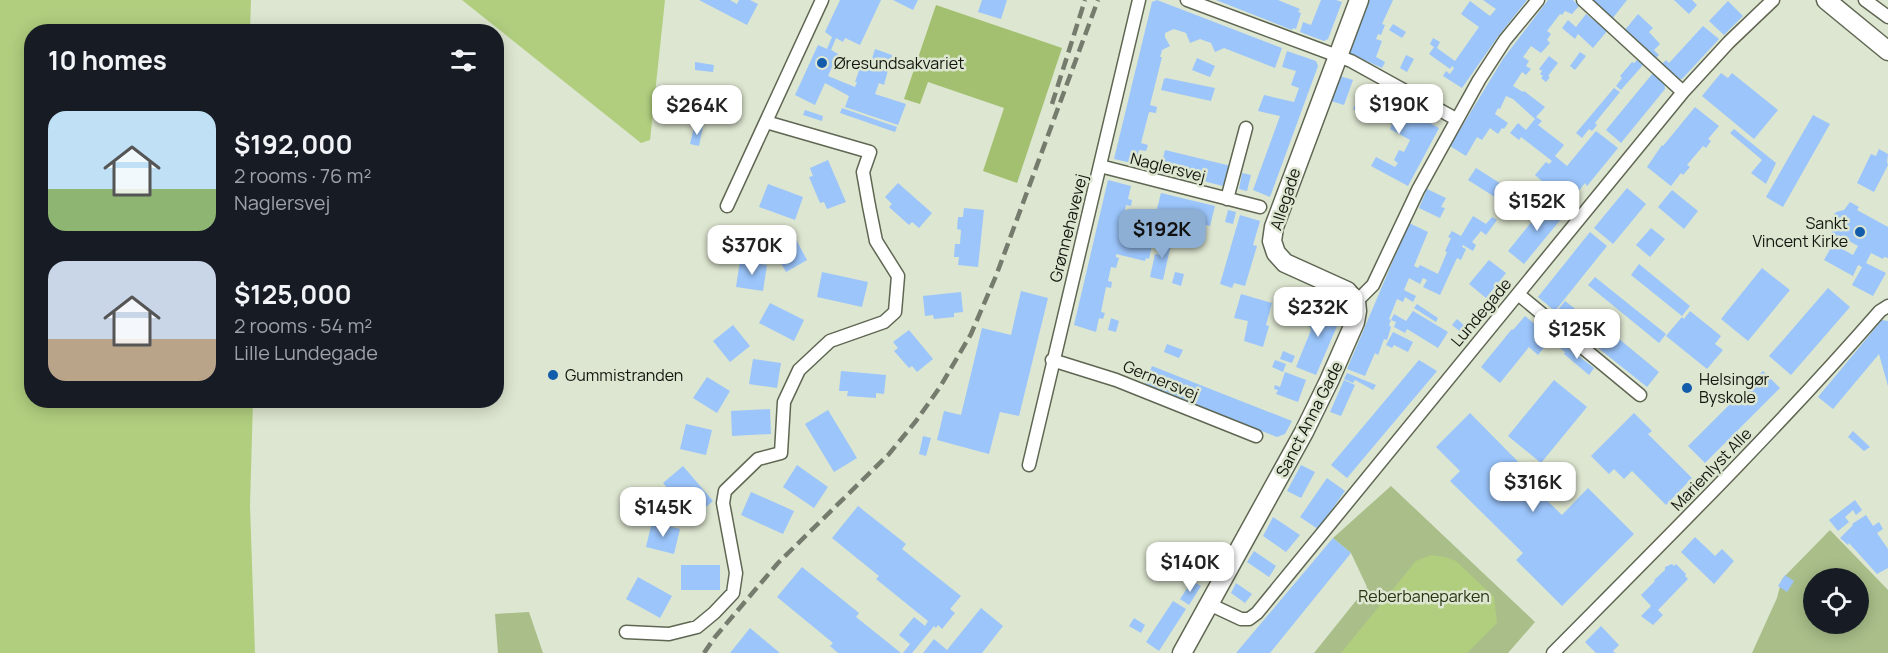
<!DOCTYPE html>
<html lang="en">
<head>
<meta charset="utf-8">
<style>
	:root { --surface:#171b24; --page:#20242c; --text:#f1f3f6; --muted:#9ea1a6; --accent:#8dafd4 }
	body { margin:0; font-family:Manrope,sans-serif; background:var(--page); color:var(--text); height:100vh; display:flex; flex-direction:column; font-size:22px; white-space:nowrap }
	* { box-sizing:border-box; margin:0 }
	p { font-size:20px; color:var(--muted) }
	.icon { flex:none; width:33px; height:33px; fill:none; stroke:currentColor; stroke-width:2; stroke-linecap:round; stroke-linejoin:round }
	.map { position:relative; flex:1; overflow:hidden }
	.drawer { position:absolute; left:24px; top:24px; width:480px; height:384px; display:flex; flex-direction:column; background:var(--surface); border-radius:24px; box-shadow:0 3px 15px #0003 }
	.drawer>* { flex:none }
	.tools { position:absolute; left:1803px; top:568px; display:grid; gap:12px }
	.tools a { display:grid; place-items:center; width:66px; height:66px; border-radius:50%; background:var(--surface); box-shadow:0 3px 15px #0003; font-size:30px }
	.price { position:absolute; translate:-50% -51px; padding:0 14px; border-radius:12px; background:#fff; color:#222; font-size:20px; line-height:39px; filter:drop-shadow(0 2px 3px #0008) }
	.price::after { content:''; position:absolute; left:50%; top:36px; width:18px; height:14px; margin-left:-9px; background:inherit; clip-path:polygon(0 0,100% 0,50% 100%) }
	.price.selected { background:var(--accent); color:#111 }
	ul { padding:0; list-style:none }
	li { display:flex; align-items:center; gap:18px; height:150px; padding:0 24px }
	li span { display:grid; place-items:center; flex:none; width:168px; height:120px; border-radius:18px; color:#555 }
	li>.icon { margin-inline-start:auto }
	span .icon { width:72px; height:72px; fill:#fffc; stroke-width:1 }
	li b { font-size:26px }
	h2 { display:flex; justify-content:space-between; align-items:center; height:72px; padding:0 24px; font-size:26px }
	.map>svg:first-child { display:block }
</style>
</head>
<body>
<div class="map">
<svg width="1888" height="653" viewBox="0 0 1888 653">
	<rect width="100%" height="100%" fill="#dde6d0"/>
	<path fill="#a9be89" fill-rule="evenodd" d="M1391,486L1535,622L1508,653H1314L1367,587L1351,553L1333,538Z
		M1830,530L1888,590V653H1752L1777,598L1782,579ZM1814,579H1858V624H1814Z
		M529,612L543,653H498L495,614Z"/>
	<path fill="#a2c070" d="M936,5L1062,48L1017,183L983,171L1004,108L928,82L920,104L904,99Z"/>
	<path fill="#b0ce7e" d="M0,0H251L250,31L32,32V400L253,401L250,505L255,653H0Z
		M462,0H665L650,140L641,143Z
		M1431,555L1445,557L1456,561L1494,597L1497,623L1467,653H1341L1416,561Z"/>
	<path fill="#9bc5fb" d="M699,0H730L737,4L739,0H750L758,4L747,25Z
		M840,0H881L860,45L845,38L843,42L836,38L831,50L838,54L828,76L855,87L857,82H855L862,62L870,65L875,49L892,55L884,85L879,83L875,94L906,104L898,125L845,107L849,96L825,83L815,105L795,95L818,45L827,49L832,37L825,32Z
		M893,0H918L913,10Z
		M982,0H1007L1001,19L978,12Z
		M1157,0L1282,48L1275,68L1224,48L1215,52L1211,43L1200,39L1190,43L1186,33L1174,29L1165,33V37L1170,46L1162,50L1160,57H1162L1150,105L1157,107L1156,113L1149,112L1141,143L1148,145L1146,151L1139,150L1136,164L1114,159L1152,2Z
		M1216,0H1278L1300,9L1298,12L1301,13L1296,29L1293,28L1292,30Z
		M1321,0H1336L1342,2L1328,39L1324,41L1300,32L1303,22L1311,25Z
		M1369,0H1393L1382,24L1385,25L1381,35L1378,34L1376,39L1382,41L1376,57L1385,62L1382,68L1349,53Z
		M1483,0H1527L1499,35L1462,88L1443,76L1446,71L1450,74L1454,68L1452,66L1450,69L1429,54L1434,47L1430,44L1433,38L1440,42L1437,48L1455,61L1479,27L1461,14L1470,1L1490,16L1496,9Z
		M1548,0H1573L1579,6L1572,14L1565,11L1562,15L1560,14L1547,31L1551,34L1547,40L1550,43L1541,53L1531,46L1523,57L1529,61L1526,66L1531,69L1526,75L1522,72L1513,86L1523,92L1524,91L1545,107L1536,117L1542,121L1538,125L1564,145L1555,156L1567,166L1596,131L1618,148L1587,186L1585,183L1568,204L1535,175L1546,162L1549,164L1552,161L1521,137L1519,140L1510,133L1518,123L1526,130L1535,119L1513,99L1506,96L1500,109L1498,108L1495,114L1508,123L1504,129L1502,128L1498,134L1490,128L1482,140L1477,137L1466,156L1450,146L1503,59Z
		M1591,0H1627L1612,19Z
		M1674,0H1692L1697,5L1689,14Z
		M1728,1L1743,16L1724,35L1709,21Z
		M1586,14L1607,31L1593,48L1578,34L1575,39L1562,28L1568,20L1576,27Z
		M1638,14L1653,28L1649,32L1660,44L1654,50L1659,55L1656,58L1625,30Z
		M1393,24L1406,32L1402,38L1389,30Z
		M1703,26L1719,39L1682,79H1676L1661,65L1666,60L1669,63Z
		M1287,51L1316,61L1318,66L1270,197L1253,190L1280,116L1258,111L1264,95L1294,102L1299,88L1291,85L1296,71L1282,67Z
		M1580,52L1586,56L1575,70L1570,66Z
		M1406,55L1414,59L1407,72L1400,68Z
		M1549,56L1558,63L1548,76L1550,77L1546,82L1541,78L1543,76L1540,74L1542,71L1539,69Z
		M1197,58L1215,66L1210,77L1192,70Z
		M1637,60L1643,65L1621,90L1616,86L1622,78L1620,76L1632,62L1634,63Z
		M695,62L714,65L713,72L695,70Z
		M1653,73L1664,82L1665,89L1621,143L1606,130Z
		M1721,73L1728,78L1732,73L1778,110L1754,139L1702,96Z
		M1340,76L1353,80L1344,105L1331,101Z
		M1166,78L1215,88L1211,101L1161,90L1164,79Z
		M1365,87L1439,128L1408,186L1371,166L1376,157L1395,167L1398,163L1394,160L1399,150L1404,152L1410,140L1390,129L1392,124L1380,117L1377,122L1367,116L1369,111L1363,108L1360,113L1353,109Z
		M1614,88L1620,92L1595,123L1597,125L1592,131L1589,129L1582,138L1576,133Z
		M1695,107L1719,126L1708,139L1711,141L1706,148L1703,146L1687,165L1690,167L1683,175L1681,173L1671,186L1647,167L1662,145L1663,146Z
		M842,108L897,127L895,132L840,113Z
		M805,110L823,116L822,121L803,115Z
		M1813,115L1830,124L1783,207L1766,197Z
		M697,125L703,126L699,146L690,144L694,127H696Z
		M1734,129L1776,163L1766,184L1751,173L1762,160L1730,133Z
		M1879,149L1888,154L1887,162L1888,165L1874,192L1857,183L1871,154L1876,156Z
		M1165,150L1231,166L1227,187L1160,170Z
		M828,160L846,202L827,209L824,202L820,203L809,177L813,176L810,168Z
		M1476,168L1506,187L1498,199L1468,180Z
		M1242,173L1251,175L1247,191L1239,189Z
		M1108,180L1131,186L1128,199L1132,200L1131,206L1126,205L1123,219L1128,220L1125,232L1122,231L1121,236L1131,238L1132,235L1140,237L1139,241L1149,243V246H1152L1149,259L1146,258L1145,261L1116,254V257L1119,258L1116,268L1111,267L1108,281L1112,282L1111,288L1106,287L1101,312L1105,313L1103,319L1099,318L1096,332L1074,325Z
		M898,183L932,213L919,228L912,222L909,225L889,207L892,204L885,197Z
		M768,184L803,197L795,220L759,207Z
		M1627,188L1646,204L1613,244L1594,228Z
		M1427,189L1446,198L1441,207L1445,208L1440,218L1419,208Z
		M1672,190L1698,211L1684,229L1658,207Z
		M1161,193L1215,206L1210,226L1156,213Z
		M1550,199L1566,213L1524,264L1508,251Z
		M1850,202L1859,207L1857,210L1888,227V258L1884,257L1883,259L1871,253L1866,263L1886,273L1873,296L1852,285L1862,267L1858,265L1853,276L1824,260L1833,244L1853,255L1858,246L1842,237L1840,241L1830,236L1834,227L1831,219L1836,212L1844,210Z
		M964,208L984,210L978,267L958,265L959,257H954L955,244H960L961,230L957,229L958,217H963Z
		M1228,210L1236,212L1233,224L1225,222Z
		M1240,215L1260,221L1253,245L1257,246L1245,286L1234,283L1232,288L1220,284Z
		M1473,216L1486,224L1492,217L1497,220L1486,235L1481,231L1472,242L1476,245L1473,251L1463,245L1462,247L1466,249L1461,260L1457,258L1440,295L1423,287L1427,280L1423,278L1420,284L1409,278L1404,290L1416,296L1413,302L1405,297L1403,302L1397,299L1389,319L1391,320L1389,325L1391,327L1387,340L1384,339L1378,355L1375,353L1365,376L1347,369L1409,223L1428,232L1414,266L1418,268L1420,265L1438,274L1447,252L1445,251L1451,238L1448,237L1452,231L1461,236Z
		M1651,228L1665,239L1650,257L1636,245Z
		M1169,230L1174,231L1163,280L1150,277L1155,254L1163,256Z
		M1590,232L1607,246L1555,311L1538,297Z
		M793,234L807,260L786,272L771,246Z
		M1489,260L1506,273L1486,298L1469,284Z
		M740,261L767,265L763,291L736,287Z
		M1639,264L1690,306L1682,316L1631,275Z
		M1762,268L1790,290L1748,341L1721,319Z
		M822,272L868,282L862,307L817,297Z
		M1175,272L1184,274L1181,286L1172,283Z
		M1595,277L1666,334L1659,343L1588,285Z
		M1828,288L1850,307L1791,375L1769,356Z
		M1021,291L1048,298L1019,416L1000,412L989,454L937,440L944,411L961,415L982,328L1011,335Z
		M961,292L963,312L954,313V317L934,319L933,315L925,316L923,296Z
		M1241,294L1272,303L1266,325L1269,326L1263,347L1244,341L1248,321L1234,318Z
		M1565,301L1587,318L1578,328L1557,311Z
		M770,303L804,320L794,341L759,323Z
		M1312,303L1338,314L1340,319L1316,375L1296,367L1311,330L1310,327L1303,324Z
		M1417,304L1438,318L1436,322L1414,308Z
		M1413,311L1448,332L1438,348L1407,329L1405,333L1394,327L1396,322L1391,320L1394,314L1406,321Z
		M1690,311L1721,336L1715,344L1723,350L1707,369L1666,336L1682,317L1684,319Z
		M1525,316L1552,338L1538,355L1529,347L1500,383L1481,367L1512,329L1513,330Z
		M1111,318L1119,321L1116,332L1108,330Z
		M1457,319L1467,328L1462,333L1452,325Z
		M1595,319L1659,372L1647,387L1582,335Z
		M1882,320L1888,321V386L1879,354L1833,409L1818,397Z
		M733,325L750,346L730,362L713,341Z
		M909,330L933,359L917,372L912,366L909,368L894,351L898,348L893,342Z
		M1393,332L1413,342L1408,352L1394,345L1392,348L1386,345Z
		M1562,343L1594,368L1589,375L1564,354L1565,352L1559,347Z
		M1167,344L1183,350L1179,358L1164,352Z
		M1283,351L1295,356L1292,363L1280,359Z
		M753,359L781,363L777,388L749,384Z
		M1275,360L1286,364L1283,372L1272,367Z
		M1419,360L1437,371L1347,478L1331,465Z
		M1152,366L1292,421L1285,434L1277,437L1144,386Z
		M841,371L886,375L884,394L876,393V398L847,396L848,391H839Z
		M1763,371L1780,388L1705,463L1688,446Z
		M1285,372L1306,380L1298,402L1276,394L1278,390L1274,389L1275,385L1280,387Z
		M1347,373L1376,385L1373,390L1355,380L1353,383L1344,379Z
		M707,377L730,391L717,413L693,398Z
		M1344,380L1355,385L1341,416L1330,412Z
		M1554,380L1587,407L1541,463L1508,436Z
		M770,409L771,434L732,436L731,411Z
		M828,410L857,458L834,472L805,424Z
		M1470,413L1537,481L1532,486L1562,515L1588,488L1634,534L1562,606L1516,560L1523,553L1450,481L1460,471L1436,447Z
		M1634,413L1652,431L1648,434L1692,478L1666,505L1632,471L1624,479L1614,469L1609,474L1591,456Z
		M686,424L712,430L706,455L680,449Z
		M1853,431L1870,447L1864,451L1848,437Z
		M923,436L931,438L926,456L919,454Z
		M797,465L828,487L814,508L783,487Z
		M1301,465L1315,472L1301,498L1287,491Z
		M683,466L713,501L693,518L663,483Z
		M1327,478L1345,491L1318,529L1300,517Z
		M751,492L794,511L783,534L741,515Z
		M1855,500L1862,510L1856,515L1853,510L1845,517L1849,522L1838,531L1829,520Z
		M858,506L906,544L902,549L961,596L950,609L955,613L942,629L938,625L936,628L934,626L912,653H903L910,644L899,635L914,617L925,626L928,621L876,579L879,576L832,538Z
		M1866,515L1873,526L1879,522L1883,529L1877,533L1888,549V568L1877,574L1849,543L1848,545L1840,538L1853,525L1852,524Z
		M1273,517L1300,535L1286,552L1263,536Z
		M652,522L680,529L674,554L646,547Z
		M1695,537L1715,556L1722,549L1734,561L1714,584L1681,552Z
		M1333,538L1351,553L1270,653H1236Z
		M1254,551L1276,566L1269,577L1247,562Z
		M1672,564L1674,566L1676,564L1686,574L1685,576L1688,579L1658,610L1663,615L1653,625L1641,616L1651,606L1641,595L1655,581L1654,580L1665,570V567Z
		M681,565H720V590H681Z
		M802,567L859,613L856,617L901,653H838L830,646L833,643L777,597Z
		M1785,575L1794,581L1787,592L1778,586Z
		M638,577L672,596L660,618L626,599Z
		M1192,581L1201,586L1189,605L1180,599Z
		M1236,583L1252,594L1245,603L1231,593Z
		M1173,601L1186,609L1159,651L1146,642Z
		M981,608L1003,626L982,653H923L934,639L947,650Z
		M1134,618L1145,625L1141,633L1129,626Z
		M1601,626L1619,645L1613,651L1615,653H1596L1585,642Z
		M750,628L780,653H730Z"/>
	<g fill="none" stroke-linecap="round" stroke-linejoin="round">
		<g stroke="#5f6753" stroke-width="15">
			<path id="minor" d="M1187,0L1351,61L1456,119
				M1583,0L1683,92
				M1865,0L1888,17
				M1100,166L1260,207
				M1227,199L1246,128
				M727,206L822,0
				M1518,294L1640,395
				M1356,302L1373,285L1418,190L1479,80L1505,40L1538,0
				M1052,360L1116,380L1256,436
				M1029,465L1139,0
				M1209,604L1241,619H1249L1257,613L1683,92L1729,42L1773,0
				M626,632L669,634L697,627L714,613L733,593L736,573L723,503L725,491L758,459L781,453L784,402L799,370L830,341L884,322L895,312L898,276L876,241L869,206L863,172L870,152L766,122
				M1553,653C1664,541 1776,430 1880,311L1888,306"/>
		</g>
		<g stroke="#5f6753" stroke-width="21">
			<path id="secondary" d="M1826,0L1888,51
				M1182,653L1304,432L1329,381L1355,322L1357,311L1356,302L1347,291L1285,263L1276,253L1272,241L1274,227L1359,0"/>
		</g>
		<use href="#minor" stroke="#fff" stroke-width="12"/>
		<use href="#secondary" stroke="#fff" stroke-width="18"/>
		<path stroke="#767c6d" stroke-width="4.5" stroke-dasharray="12 6" stroke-linecap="butt" d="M1052,104L1085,0
			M704,653L715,637L778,563L889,454L916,421L940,387L971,334L996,276L1098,0"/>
	</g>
	<g fill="#135bab" stroke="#dde6d0" stroke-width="2">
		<circle cx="822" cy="63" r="6"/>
		<circle cx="1860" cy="232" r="6"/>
		<circle cx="553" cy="375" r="6"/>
		<circle cx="1687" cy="388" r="6"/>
	</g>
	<g text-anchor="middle" stroke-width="5" stroke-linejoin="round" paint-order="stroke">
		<g font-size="16" fill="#13160e" stroke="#dde6d0" text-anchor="start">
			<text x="834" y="69">Øresundsakvariet</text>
			<text x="1848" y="229" text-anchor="end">Sankt<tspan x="1848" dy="18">Vincent Kirke</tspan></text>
			<text x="565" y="381">Gummistranden</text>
			<text x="1699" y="385">Helsingør<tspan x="1699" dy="18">Byskole</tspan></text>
		</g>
		<g font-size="16" fill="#13160e" stroke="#dde6d0">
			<text transform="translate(1168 167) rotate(14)" y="6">Naglersvej</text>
			<text transform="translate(1285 199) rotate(-72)" y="6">Allegade</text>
			<text transform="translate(1068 228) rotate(-76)" y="6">Grønnehavevej</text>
			<text transform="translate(1481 312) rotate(-50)" y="6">Lundegade</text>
			<text transform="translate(1161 380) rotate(22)" y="6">Gernersvej</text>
			<text transform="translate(1309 419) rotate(-63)" y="6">Sanct Anna Gade</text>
			<text transform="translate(1711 469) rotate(-46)" y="6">Marienlyst Alle</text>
		</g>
		<g font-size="16" fill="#283412" stroke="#dde6d0">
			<text x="1424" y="602">Reberbaneparken</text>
		</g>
	</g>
</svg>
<div class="tools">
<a><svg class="icon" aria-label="locate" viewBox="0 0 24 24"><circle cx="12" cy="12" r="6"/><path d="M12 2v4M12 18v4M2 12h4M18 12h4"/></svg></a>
</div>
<b class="price" style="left:1399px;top:135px">$190K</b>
<b class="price" style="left:697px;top:136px">$264K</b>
<b class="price" style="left:1537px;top:232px">$152K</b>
<b class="price selected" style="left:1162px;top:260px">$192K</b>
<b class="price" style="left:752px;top:276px">$370K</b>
<b class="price" style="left:1318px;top:338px">$232K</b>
<b class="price" style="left:1577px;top:360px">$125K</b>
<b class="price" style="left:1533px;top:513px">$316K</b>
<b class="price" style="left:663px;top:538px">$145K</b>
<b class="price" style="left:1190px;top:593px">$140K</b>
<section class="drawer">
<h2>10 homes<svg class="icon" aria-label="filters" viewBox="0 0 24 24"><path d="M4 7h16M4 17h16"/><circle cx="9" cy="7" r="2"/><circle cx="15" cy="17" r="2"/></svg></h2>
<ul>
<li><span style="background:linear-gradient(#bfe0f5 65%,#8fb573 0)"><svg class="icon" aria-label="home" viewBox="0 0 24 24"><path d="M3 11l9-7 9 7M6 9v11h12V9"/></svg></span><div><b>$192,000</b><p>2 rooms · 76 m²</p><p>Naglersvej</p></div></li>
<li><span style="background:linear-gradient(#c9d6e8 65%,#b9a48a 0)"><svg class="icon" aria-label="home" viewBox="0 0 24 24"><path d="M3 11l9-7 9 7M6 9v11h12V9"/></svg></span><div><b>$125,000</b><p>2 rooms · 54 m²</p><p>Lille Lundegade</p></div></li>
</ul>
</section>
</div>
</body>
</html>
